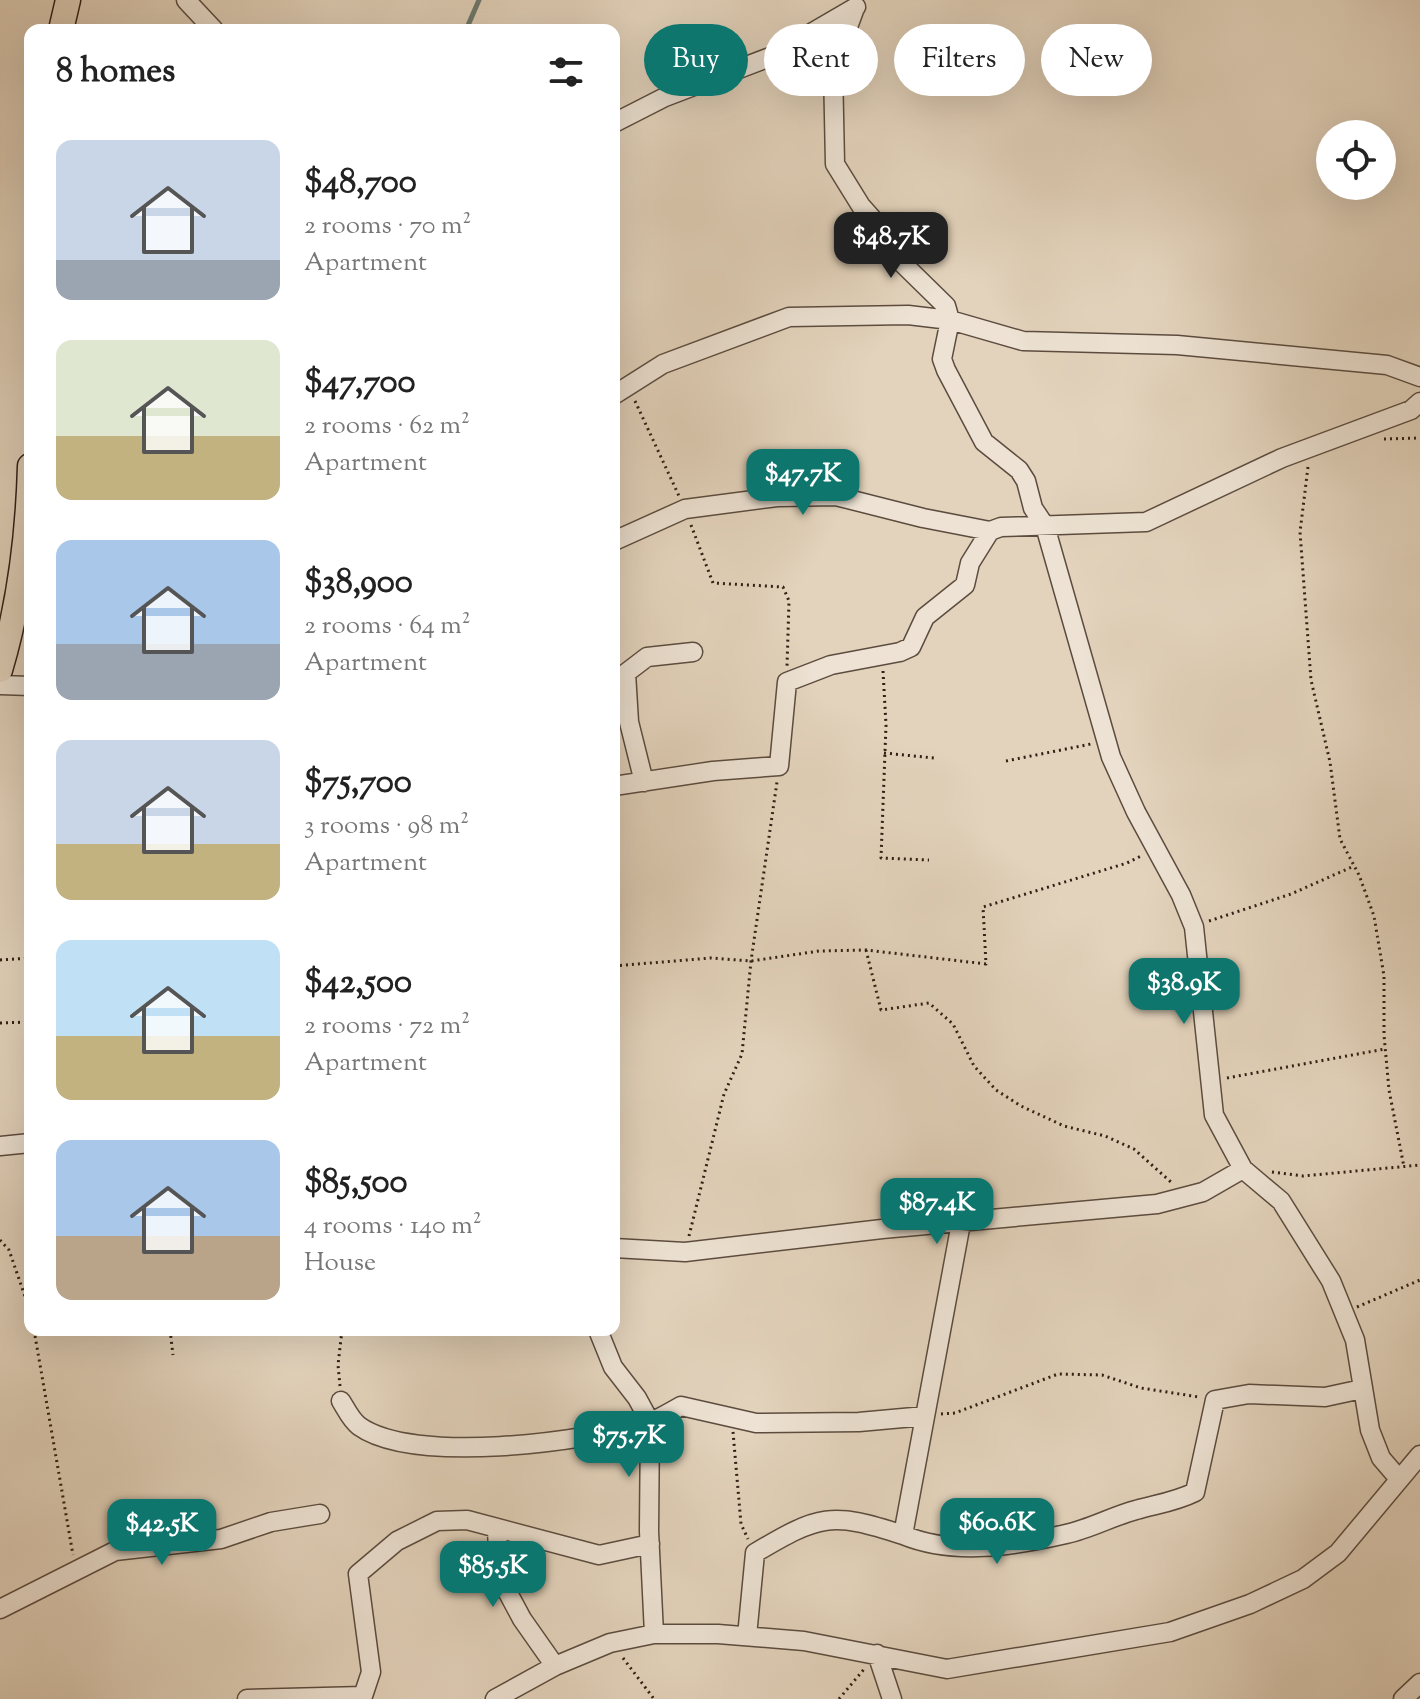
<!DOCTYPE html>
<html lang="en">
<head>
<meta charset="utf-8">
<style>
	:root { --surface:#fff; --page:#f6f6f6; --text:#222; --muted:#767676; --accent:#0f766e }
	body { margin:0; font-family:"Sorts Mill Goudy",serif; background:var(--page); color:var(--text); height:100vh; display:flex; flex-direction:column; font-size:30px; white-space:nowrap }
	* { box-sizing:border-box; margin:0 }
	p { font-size:26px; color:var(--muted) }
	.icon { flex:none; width:44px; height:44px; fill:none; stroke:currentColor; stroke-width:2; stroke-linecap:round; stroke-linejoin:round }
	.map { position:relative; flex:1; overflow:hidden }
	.drawer { position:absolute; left:24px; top:24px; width:596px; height:1312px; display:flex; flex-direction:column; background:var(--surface); border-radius:16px; box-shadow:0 8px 32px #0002 }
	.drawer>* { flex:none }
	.hud { position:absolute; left:644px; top:24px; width:656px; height:72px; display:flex; gap:16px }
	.fabs { position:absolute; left:1316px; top:120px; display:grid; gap:16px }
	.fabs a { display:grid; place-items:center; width:80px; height:80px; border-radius:50%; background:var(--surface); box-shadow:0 8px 32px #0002; font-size:40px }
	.price { position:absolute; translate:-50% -68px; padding:0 18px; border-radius:16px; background:var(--accent); color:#fff; font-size:26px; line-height:52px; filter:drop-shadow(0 2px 4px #0008) }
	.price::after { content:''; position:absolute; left:50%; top:48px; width:24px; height:18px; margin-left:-12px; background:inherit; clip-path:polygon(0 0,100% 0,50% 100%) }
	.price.current { background:#222; color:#fff }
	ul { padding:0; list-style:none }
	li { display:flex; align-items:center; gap:24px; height:200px; padding:0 32px }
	li span { display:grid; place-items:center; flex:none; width:224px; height:160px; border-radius:16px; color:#555 }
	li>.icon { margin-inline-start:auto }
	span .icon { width:96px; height:96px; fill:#fffc; stroke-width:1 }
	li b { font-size:34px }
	h2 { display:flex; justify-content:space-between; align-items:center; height:96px; padding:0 32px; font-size:34px }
	.tag { padding:0 28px; border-radius:36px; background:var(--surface); box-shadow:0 8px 32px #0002; font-size:28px; line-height:72px }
	.tag.current { background:var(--accent); color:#fff }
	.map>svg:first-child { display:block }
</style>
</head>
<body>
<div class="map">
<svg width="1420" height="1699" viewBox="0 0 1420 1699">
	<rect width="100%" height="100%" fill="#e3d3bc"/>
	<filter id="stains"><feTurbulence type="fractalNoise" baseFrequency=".0025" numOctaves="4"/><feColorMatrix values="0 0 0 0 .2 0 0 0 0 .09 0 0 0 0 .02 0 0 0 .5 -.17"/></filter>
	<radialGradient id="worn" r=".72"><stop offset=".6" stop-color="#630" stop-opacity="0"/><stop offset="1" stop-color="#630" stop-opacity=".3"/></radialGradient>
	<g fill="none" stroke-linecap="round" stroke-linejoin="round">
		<path stroke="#6d7b70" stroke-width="5" d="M466,30L479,0"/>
		<g stroke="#5c4c3f" stroke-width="21">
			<path id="minor" d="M186,0L214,30
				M855,8L833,68L835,164L861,206L885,233L897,258L946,306L950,320L942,359L946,370L984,442L1019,470L1026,481L1033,508L1045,526L1111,757L1136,812L1181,895L1194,927L1214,1115L1243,1169L1281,1201L1331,1281L1355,1340L1370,1430L1381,1458L1399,1479
				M614,123L665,97L770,57L856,7
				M614,395L663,364L789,317L908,315L950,320L1023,341L1177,345L1387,365L1420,377
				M614,541L685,509L777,497L836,496L923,518L990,531
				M0,685L30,686
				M644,782L629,722L626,673L647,657L693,652
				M614,786L713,771L779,766L787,682L831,665L900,652L911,647L925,617L965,585L970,563L990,531L1001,527L1146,522L1282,458L1411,410L1420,402
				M0,1146L30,1143
				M961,1223L903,1535C954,1556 1014,1546 1066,1534C1090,1529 1113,1516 1136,1510C1157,1504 1175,1502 1195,1492L1215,1400L1249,1394L1325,1397L1362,1389
				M614,1248L685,1252L882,1229L1157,1204L1203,1192L1243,1169
				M598,1330L613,1367L637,1398L650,1422L649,1531L654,1634
				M341,1401C346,1409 351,1420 359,1426C413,1465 585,1442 648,1423C659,1419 670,1412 681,1406L756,1423L859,1422L925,1416
				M497,1529L499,1576L522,1619L555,1666
				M0,1609L115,1551L221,1539L271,1522L320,1514
				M747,1636L755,1553C819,1515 831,1511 903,1535
				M877,1654L892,1699
				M247,1699L363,1696L371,1672L358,1574L397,1541L437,1521L467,1520L599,1555L650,1544
				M495,1699L555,1666L610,1643L654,1634H718L804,1641L947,1669L1170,1632L1250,1604L1303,1579L1338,1553L1420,1455
				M1403,1699L1420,1683"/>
		</g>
		<g stroke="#2f1f15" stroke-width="27">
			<path id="major" d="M61,30L68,0
				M0,670C20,603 28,537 30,466"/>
		</g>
		<path stroke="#2f1f15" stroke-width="3" stroke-dasharray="2 4" stroke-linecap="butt" d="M635,401L679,496
			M1384,439L1420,438
			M1308,467L1300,532L1311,680L1330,762L1340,839L1359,875L1374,916L1384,976V1035L1389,1090L1404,1167
			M691,525L713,583L783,587L789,601L787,666
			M883,671L886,725L881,858L929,860
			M884,753L934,758
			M1006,761L1091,744
			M1209,921L1291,894L1354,866
			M866,950L881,1010L929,1003L953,1024L974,1066L996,1090L1021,1106L1064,1126L1105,1136L1134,1149L1172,1183
			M0,960L30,958
			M614,966L711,958L751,961L819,951L866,950L986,964L983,907L1127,863L1143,855
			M0,1023L30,1022
			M1227,1078L1385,1049
			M1272,1172L1303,1176L1420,1165
			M689,1236L724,1094L742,1054L751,961L777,782
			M0,1240L9,1250L30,1311
			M1357,1307L1420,1280
			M34,1330L73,1555
			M170,1330L173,1355
			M340,1386L338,1365L342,1330
			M941,1414L955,1413L1058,1374L1102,1375L1141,1388L1199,1397
			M733,1432L741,1524L748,1539
			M623,1658L654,1699
			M839,1699L865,1668"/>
		<use href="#minor" stroke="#ede2d3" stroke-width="18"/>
		<use href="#major" stroke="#e3d3bc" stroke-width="24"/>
	</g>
	<rect width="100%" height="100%" filter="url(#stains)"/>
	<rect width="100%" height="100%" fill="url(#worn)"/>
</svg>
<div class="fabs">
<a><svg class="icon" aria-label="locate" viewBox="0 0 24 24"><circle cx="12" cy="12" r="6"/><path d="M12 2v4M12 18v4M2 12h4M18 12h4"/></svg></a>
</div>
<b class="price current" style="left:891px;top:280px">$48.7K</b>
<b class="price" style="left:803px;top:517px">$47.7K</b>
<b class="price" style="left:1184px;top:1026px">$38.9K</b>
<b class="price" style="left:937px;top:1246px">$87.4K</b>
<b class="price" style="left:629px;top:1479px">$75.7K</b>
<b class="price" style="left:997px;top:1566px">$60.6K</b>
<b class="price" style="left:162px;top:1567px">$42.5K</b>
<b class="price" style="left:493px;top:1609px">$85.5K</b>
<div class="hud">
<a class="tag current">Buy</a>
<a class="tag">Rent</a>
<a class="tag">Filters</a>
<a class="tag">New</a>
</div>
<section class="drawer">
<h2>8 homes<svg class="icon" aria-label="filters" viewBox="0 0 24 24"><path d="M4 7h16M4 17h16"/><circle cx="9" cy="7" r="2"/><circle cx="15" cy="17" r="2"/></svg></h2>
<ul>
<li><span style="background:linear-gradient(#c9d6e8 75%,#9aa5b1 0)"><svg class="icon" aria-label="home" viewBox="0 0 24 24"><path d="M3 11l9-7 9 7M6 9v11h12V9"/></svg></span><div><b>$48,700</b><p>2 rooms · 70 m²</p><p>Apartment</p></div></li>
<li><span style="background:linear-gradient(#dfe7d0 60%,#c2b280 0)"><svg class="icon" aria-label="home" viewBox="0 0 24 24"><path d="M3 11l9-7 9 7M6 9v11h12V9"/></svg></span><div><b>$47,700</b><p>2 rooms · 62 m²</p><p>Apartment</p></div></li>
<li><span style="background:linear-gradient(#a9c7e8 65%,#9aa5b1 0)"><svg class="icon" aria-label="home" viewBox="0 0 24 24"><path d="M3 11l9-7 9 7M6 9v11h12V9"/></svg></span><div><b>$38,900</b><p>2 rooms · 64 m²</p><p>Apartment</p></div></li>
<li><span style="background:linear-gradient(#c9d6e8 65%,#c2b280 0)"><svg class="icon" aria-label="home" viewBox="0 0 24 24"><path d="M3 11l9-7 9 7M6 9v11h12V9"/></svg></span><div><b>$75,700</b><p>3 rooms · 98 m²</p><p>Apartment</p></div></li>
<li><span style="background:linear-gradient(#bfe0f5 60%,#c2b280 0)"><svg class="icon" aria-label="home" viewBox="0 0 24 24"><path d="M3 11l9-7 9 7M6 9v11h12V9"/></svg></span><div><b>$42,500</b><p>2 rooms · 72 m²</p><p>Apartment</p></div></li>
<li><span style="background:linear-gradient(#a9c7e8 60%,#b9a48a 0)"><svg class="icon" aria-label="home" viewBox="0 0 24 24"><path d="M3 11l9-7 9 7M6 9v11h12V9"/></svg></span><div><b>$85,500</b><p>4 rooms · 140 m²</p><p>House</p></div></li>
</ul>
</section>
</div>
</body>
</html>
